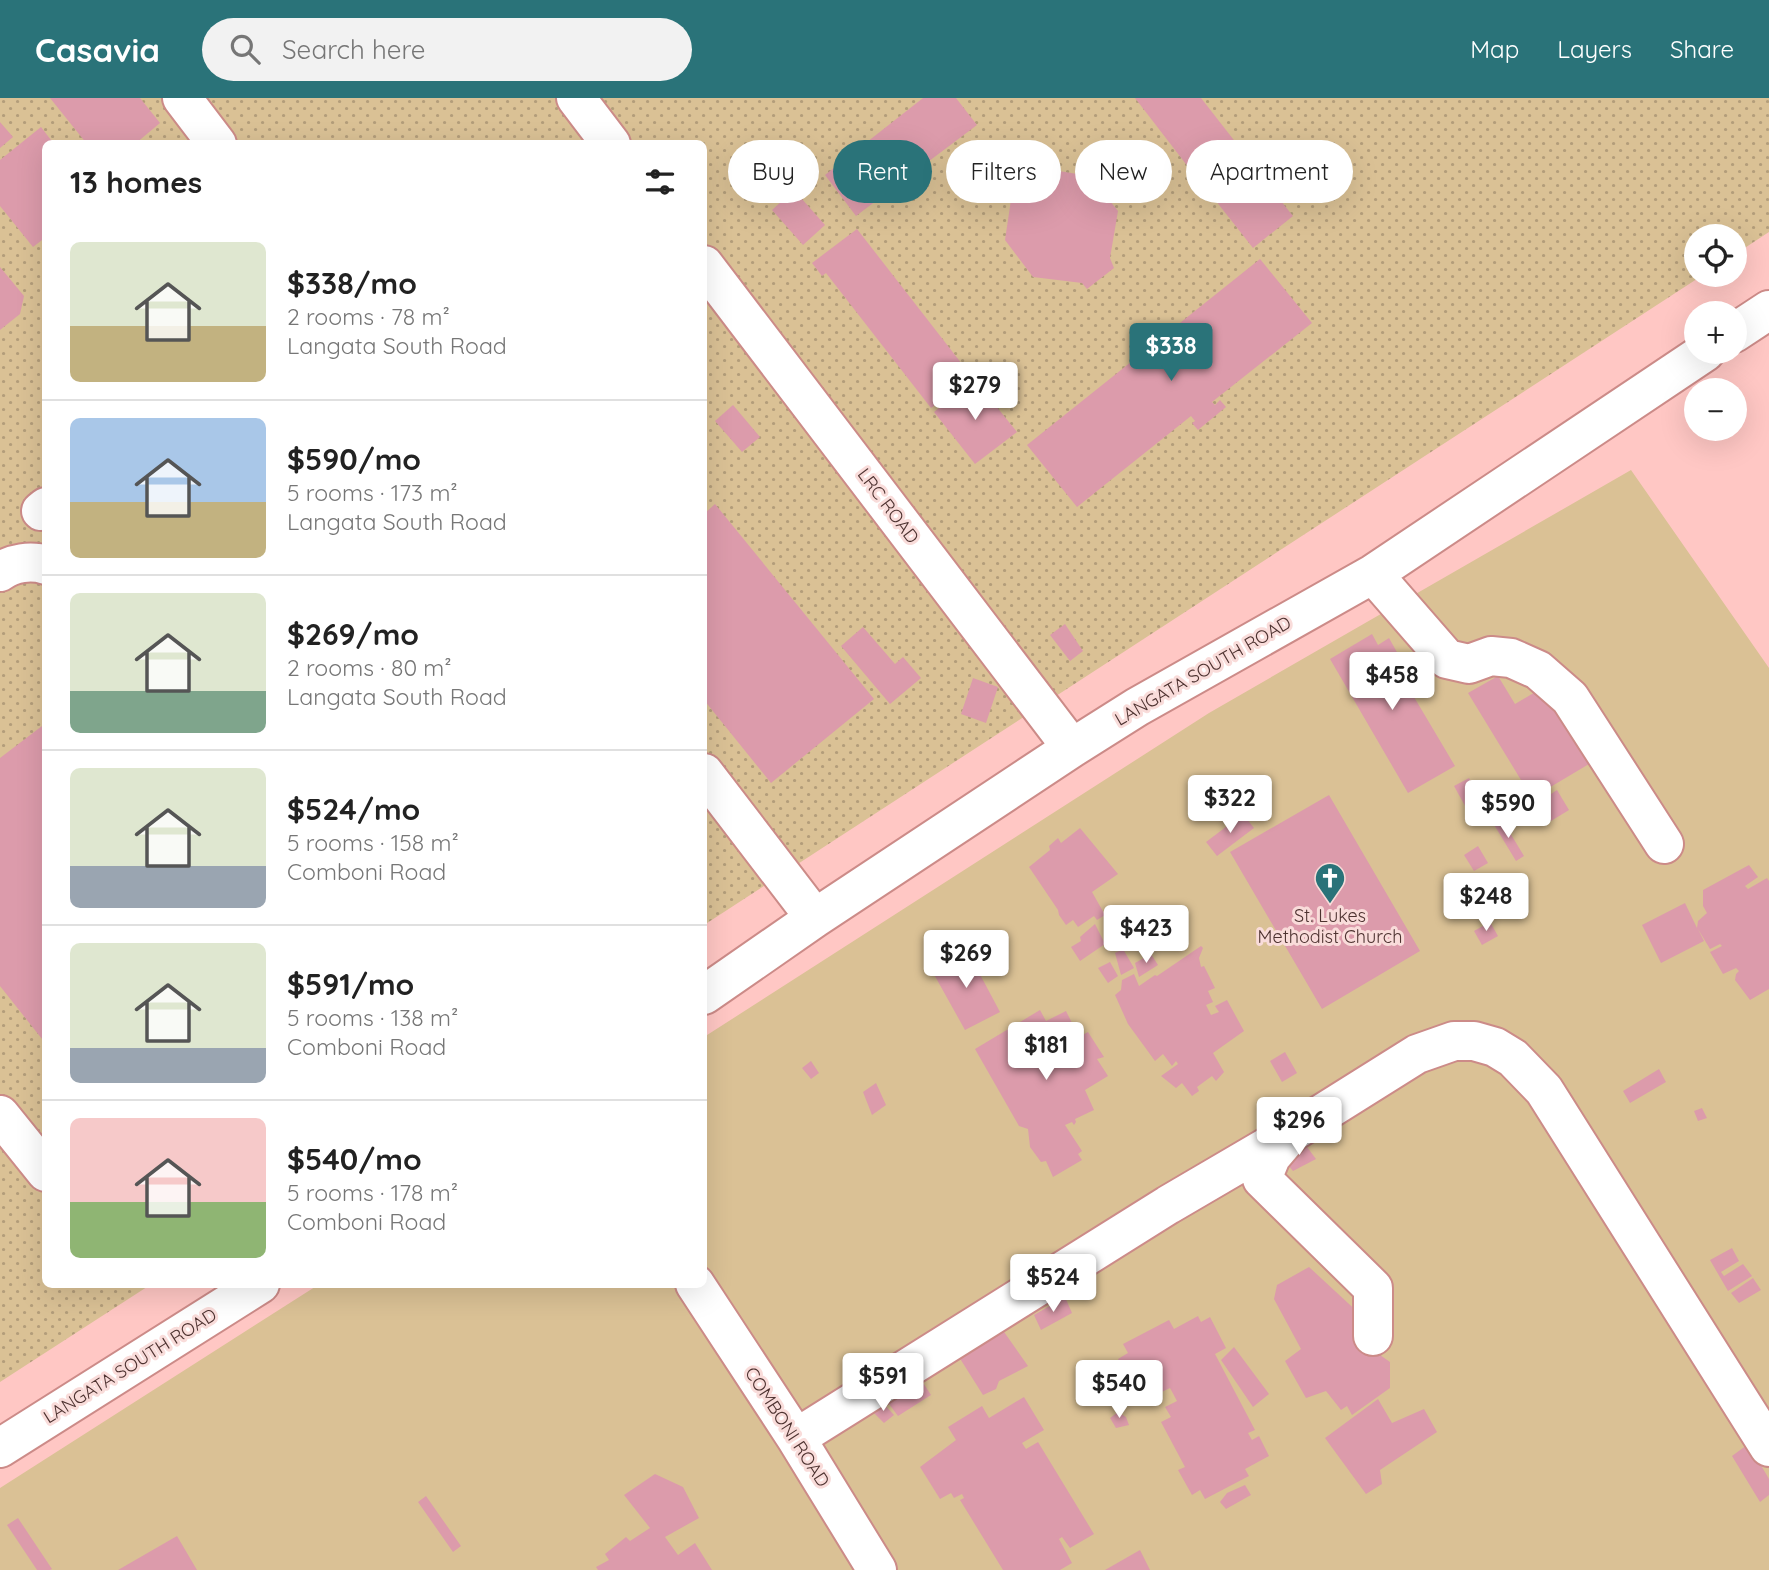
<!DOCTYPE html>
<html lang="en">
<head>
<meta charset="utf-8">
<style>
	:root { --surface:#fff; --page:#f2f2f2; --text:#222; --muted:#767676; --line:#e0e0e0; --accent:#2a7379 }
	body { margin:0; font-family:Quicksand,sans-serif; background:var(--page); color:var(--text); height:100vh; display:flex; flex-direction:column; font-size:26px; white-space:nowrap }
	* { box-sizing:border-box; margin:0 }
	p { font-size:23px; color:var(--muted) }
	.icon { flex:none; width:38px; height:38px; fill:none; stroke:currentColor; stroke-width:2; stroke-linecap:round; stroke-linejoin:round }
	.map { position:relative; flex:1; overflow:hidden }
	.drawer { position:absolute; left:42px; top:42px; width:665px; height:1148px; display:flex; flex-direction:column; background:var(--surface); border-radius:10px; box-shadow:0 7px 28px #0002 }
	.drawer>* { flex:none }
	.top-card { position:absolute; left:728px; top:42px; width:665px; height:63px; display:flex; gap:14px }
	.controls { position:absolute; left:1684px; top:126px; display:grid; gap:14px }
	.controls a { display:grid; place-items:center; width:63px; height:63px; border-radius:50%; background:var(--surface); box-shadow:0 7px 28px #0002; font-size:35px }
	.price { position:absolute; translate:-50% -60px; padding:0 16px; border-radius:7px; background:#fff; color:#222; font-size:23px; line-height:46px; filter:drop-shadow(0 2px 4px #0008) }
	.price::after { content:''; position:absolute; left:50%; top:42px; width:21px; height:16px; margin-left:-10px; background:inherit; clip-path:polygon(0 0,100% 0,50% 100%) }
	.price.current { background:var(--accent); color:#fff }
	ul { padding:0; list-style:none }
	li { display:flex; align-items:center; gap:21px; height:175px; padding:0 28px }
	li+li { border-top:2px solid var(--line) }
	li span { display:grid; place-items:center; flex:none; width:196px; height:140px; border-radius:10px; color:#555 }
	li>.icon { margin-inline-start:auto }
	span .icon { width:84px; height:84px; fill:#fffc; stroke-width:1 }
	li b { font-size:30px }
	h2 { display:flex; justify-content:space-between; align-items:center; height:84px; padding:0 28px; font-size:30px }
	.tag { padding:0 24px; border-radius:32px; background:var(--surface); box-shadow:0 7px 28px #0002; font-size:24px; line-height:63px }
	.tag.current { background:var(--accent); color:#fff }
	header { display:flex; align-items:center; gap:42px; box-sizing:border-box; height:98px; padding:0 35px; background:var(--accent); color:#fff }
	header strong { font-size:33px }
	nav { display:flex; gap:38px; margin-inline-start:auto; font-size:24px }
	.search { width:490px; height:63px; background:var(--page); display:flex; align-items:center; gap:18px; box-sizing:border-box; padding:0 24px; border-radius:38px; color:var(--muted); font-size:26px }
	.map>svg:first-child { display:block }
</style>
</head>
<body>
<header>
<strong>Casavia</strong>
<div class="search"><svg class="icon" aria-label="search" viewBox="0 0 24 24"><circle cx="10" cy="10" r="6"/><path d="M15 15l6 6"/></svg>Search here</div>
<nav><a>Map</a><a>Layers</a><a>Share</a></nav>
</header>
<div class="map">
<svg width="1769" height="1472" viewBox="0 0 1769 1472">
	<defs>
		<pattern id="grass-dots" width="8" height="8" patternUnits="userSpaceOnUse" patternTransform="scale(1.75)"><rect width="8" height="8" fill="#dac195"/><path d="M2 2h.1M6 6h.1" fill="none" stroke="#b39d7a" stroke-width="1.8" stroke-linecap="round"/></pattern>
	</defs>
	<rect width="100%" height="100%" fill="#ffc7c4"/>
	<path fill="url(#grass-dots)" d="M0,0H1769V134L1734,157V138H1696V177H1703L704,827V46H46V1186L150,1187L0,1284Z"/>
	<path fill="#dac195" d="M1631,372L1769,570V1472H0V1390L318,1187L704,1186V939L1209,615Z"/>
	<path fill="#dc9bab" d="M50,0H140L160,25L135,46H87Z
		M923,0H956L977,27L856,118L825,77Z
		M1135,0H1201L1251,64L1209,96Z
		M0,24L13,39L0,50Z
		M41,29L54,46H46V139L33,149L0,108V62Z
		M1252,67L1293,118L1253,150L1212,98Z
		M1040,70L1090,78L1118,113L1110,160L1114,170L1087,191L1082,185L1033,179L1005,142L1012,95Z
		M794,92L825,127L803,147L772,112Z
		M857,131L969,275L964,278L967,283L931,310L826,175L822,178L812,165Z
		M1260,161L1312,225L1212,304L1215,307L1220,302L1226,309L1198,332L1192,325L1195,323L1191,318L1077,409L1027,347Z
		M0,169L24,198L20,216L0,232Z
		M970,285L974,291L979,287L1017,334L975,366L934,314Z
		M733,307L760,339L742,354L715,323Z
		M715,406L874,601L771,685L704,602V416Z
		M1065,526L1083,553L1070,563L1050,537Z
		M863,529L895,566L903,559L921,580L890,606L841,548Z
		M1372,536L1378,547L1389,540L1398,556L1388,562L1393,569L1395,567L1455,668L1408,695L1330,561Z
		M1498,578L1515,606L1542,590L1589,666L1532,700L1468,595Z
		M973,580L998,589L986,625L961,616Z
		M46,625V946L0,888V660Z
		M1469,680L1484,707L1469,715L1454,688Z
		M1557,692L1569,712L1551,723L1539,704Z
		M1329,697L1420,853L1322,911L1230,754Z
		M1243,716L1254,730L1217,758L1206,744Z
		M1501,720L1524,758L1516,763L1493,725Z
		M1080,730L1118,776L1092,794L1105,817L1097,822L1094,818L1078,829L1073,822L1066,827L1059,817L1058,812L1029,769L1050,752L1049,748L1058,740L1061,745Z
		M1478,748L1488,765L1474,773L1464,757Z
		M1749,767L1758,779L1745,788L1748,791L1767,780L1769,783V891L1750,902L1735,882L1736,876L1739,873L1736,870L1723,876L1710,854L1722,848L1720,846L1710,851L1698,831L1704,843L1661,865L1642,827L1685,805L1697,830L1698,823L1707,815L1703,808V792Z
		M1128,814L1139,832L1117,845L1108,832L1118,825L1116,821Z
		M1490,824L1498,838L1482,847L1474,833Z
		M1095,826L1105,846L1080,863L1071,849L1081,843L1080,839Z
		M1201,848L1203,850L1199,860L1201,869L1204,868L1215,890L1208,893L1213,904L1206,907L1211,917L1219,914L1215,908L1227,902L1244,933L1213,955L1224,974L1216,983L1212,978L1197,989L1199,993L1192,998L1182,985L1176,990L1161,978L1178,966L1176,963L1172,968L1163,956L1155,963L1128,926L1115,897L1121,892L1122,882L1134,876L1139,888L1155,877L1157,878Z
		M1123,851L1134,870L1121,877L1115,855Z
		M967,852L1000,914L965,932L931,871Z
		M1151,856L1158,867L1139,879L1135,865Z
		M1110,864L1118,878L1108,885L1098,870Z
		M1040,912L1046,923L1066,913L1079,939L1088,934L1104,959L1097,961L1108,978L1085,992L1094,1012L1075,1021L1076,1024L1074,1027L1072,1024L1065,1027L1082,1053L1078,1056L1082,1062L1053,1079L1046,1063L1041,1064L1030,1049L1028,1031L1019,1028L975,951Z
		M1285,954L1297,975L1282,984L1270,963Z
		M811,963L819,975L811,981L802,970Z
		M1659,971L1666,984L1630,1005L1623,993Z
		M876,985L886,1007L872,1017L863,994Z
		M1702,1010L1707,1020L1698,1023L1694,1013Z
		M1304,1045L1316,1061L1293,1073L1281,1059Z
		M1732,1150L1739,1163L1721,1174L1724,1178L1743,1166L1752,1178L1728,1193L1710,1162Z
		M1309,1169L1362,1218L1379,1251L1380,1257L1390,1264V1290L1352,1317L1347,1308L1341,1312L1326,1293L1306,1300L1285,1263L1301,1251L1274,1201L1277,1187Z
		M1753,1180L1761,1192L1739,1205L1731,1195Z
		M1065,1199L1072,1215L1041,1232L1034,1217Z
		M1198,1218L1201,1224L1210,1219L1226,1250L1215,1256L1255,1332L1248,1335L1252,1342L1259,1338L1269,1358L1245,1371L1249,1378L1205,1401L1200,1392L1192,1397L1178,1372L1185,1369L1161,1324L1171,1319L1165,1309L1177,1303L1170,1290L1141,1304L1118,1261L1128,1255L1123,1246L1169,1222L1174,1231Z
		M1002,1231L1028,1268L999,1283L996,1291L983,1297L959,1259Z
		M1234,1249L1269,1296L1253,1309L1221,1262Z
		M920,1280L931,1297L898,1318L886,1302Z
		M1024,1299L1044,1332L1022,1345L1026,1351L1038,1344L1094,1436L1070,1450L1062,1439L1059,1441L1072,1465L1060,1472H1003L960,1402L964,1400L962,1396L954,1400L951,1395L940,1401L920,1369L956,1342L948,1329L982,1308L989,1320Z
		M1378,1301L1392,1325L1424,1311L1437,1334L1380,1372L1382,1386L1366,1396L1325,1340Z
		M882,1304L894,1317L884,1325L872,1313Z
		M1118,1314L1126,1319L1129,1327L1116,1330L1110,1320Z
		M1747,1347L1765,1365L1762,1369L1769,1381V1397L1760,1404L1732,1358Z
		M655,1376L683,1389L699,1420L665,1439L678,1457L695,1445L712,1472H598L596,1469L609,1462L605,1456L626,1439L630,1443L650,1430L624,1397Z
		M1245,1387L1251,1397L1226,1411L1220,1404L1227,1395Z
		M426,1398L461,1448L453,1454L418,1404Z
		M18,1420L52,1471L50,1472H37L7,1427Z
		M177,1438L197,1472H118Z
		M1140,1452L1150,1472H1105Z"/>
	<g fill="none" stroke-linecap="round" stroke-linejoin="round">
		<g stroke="#cc8b88" stroke-width="42">
			<path id="minor" d="M182,0L217,46
				M576,0L611,46
				M704,167L1072,650
				M1734,235L1769,212
				M41,413L46,409
				M0,474C12,465 31,462 46,467
				M1373,476L1447,561L1469,566L1491,558L1511,560L1538,572L1570,600L1664,746
				M704,675L815,820
				M704,897L815,820L1072,650L1137,609L1373,476L1705,254
				M0,1017L46,1074
				M1288,1039L1271,1059L1262,1081L1373,1190V1238
				M695,1186L796,1340L877,1472
				M796,1340L1168,1107L1291,1035L1417,956L1454,943H1474L1495,949L1513,960L1544,992L1769,1349
				M0,1350L260,1186"/>
		</g>
		<use href="#minor" stroke="#fff" stroke-width="38"/>
	</g>
	<defs>
		<g id="church-pin" transform="scale(1.575)"><path d="M0 17L-7.5 6A9.5 9.5 0 1 1 7.5 6Z" fill="#2a7379" stroke="#f9dcda"/><path d="M-1.2-6h2.4v3.5h3.3v2.4h-3.3V6h-2.4V-.1h-3.3v-2.4h3.3Z" fill="#fff"/></g>
	</defs>
	<g fill-rule="evenodd">
		<use href="#church-pin" x="1330" y="780"/>
	</g>
	<g text-anchor="middle" stroke-width="6" stroke-linejoin="round" paint-order="stroke">
		<g font-size="18" fill="#4d3230" stroke="#f9dcda">
			<text transform="translate(888 408) rotate(53)" y="6">LRC ROAD</text>
			<text transform="translate(1203 573) rotate(-30)" y="6">LANGATA SOUTH ROAD</text>
			<text transform="translate(130 1268) rotate(-32)" y="6">LANGATA SOUTH ROAD</text>
			<text transform="translate(787 1329) rotate(57)" y="6">COMBONI ROAD</text>
		</g>
		<g font-size="18" fill="#4d3230" stroke="#f9dcda">
			<text x="1330" y="824">St. Lukes<tspan x="1330" dy="21">Methodist Church</tspan></text>
		</g>
	</g>
</svg>
<div class="controls">
<a><svg class="icon" aria-label="locate" viewBox="0 0 24 24"><circle cx="12" cy="12" r="6"/><path d="M12 2v4M12 18v4M2 12h4M18 12h4"/></svg></a>
<a>+</a>
<a>−</a>
</div>
<b class="price current" style="left:1171px;top:285px">$338</b>
<b class="price" style="left:975px;top:324px">$279</b>
<b class="price" style="left:1392px;top:614px">$458</b>
<b class="price" style="left:1230px;top:737px">$322</b>
<b class="price" style="left:1508px;top:742px">$590</b>
<b class="price" style="left:1486px;top:835px">$248</b>
<b class="price" style="left:1146px;top:867px">$423</b>
<b class="price" style="left:966px;top:892px">$269</b>
<b class="price" style="left:1046px;top:984px">$181</b>
<b class="price" style="left:1299px;top:1059px">$296</b>
<b class="price" style="left:1053px;top:1216px">$524</b>
<b class="price" style="left:883px;top:1315px">$591</b>
<b class="price" style="left:1119px;top:1322px">$540</b>
<div class="top-card">
<a class="tag">Buy</a>
<a class="tag current">Rent</a>
<a class="tag">Filters</a>
<a class="tag">New</a>
<a class="tag">Apartment</a>
</div>
<section class="drawer">
<h2>13 homes<svg class="icon" aria-label="filters" viewBox="0 0 24 24"><path d="M4 7h16M4 17h16"/><circle cx="9" cy="7" r="2"/><circle cx="15" cy="17" r="2"/></svg></h2>
<ul>
<li><span style="background:linear-gradient(#dfe7d0 60%,#c2b280 0)"><svg class="icon" aria-label="home" viewBox="0 0 24 24"><path d="M3 11l9-7 9 7M6 9v11h12V9"/></svg></span><div><b>$338/mo</b><p>2 rooms · 78 m²</p><p>Langata South Road</p></div></li>
<li><span style="background:linear-gradient(#a9c7e8 60%,#c2b280 0)"><svg class="icon" aria-label="home" viewBox="0 0 24 24"><path d="M3 11l9-7 9 7M6 9v11h12V9"/></svg></span><div><b>$590/mo</b><p>5 rooms · 173 m²</p><p>Langata South Road</p></div></li>
<li><span style="background:linear-gradient(#dfe7d0 70%,#7fa58c 0)"><svg class="icon" aria-label="home" viewBox="0 0 24 24"><path d="M3 11l9-7 9 7M6 9v11h12V9"/></svg></span><div><b>$269/mo</b><p>2 rooms · 80 m²</p><p>Langata South Road</p></div></li>
<li><span style="background:linear-gradient(#dfe7d0 70%,#9aa5b1 0)"><svg class="icon" aria-label="home" viewBox="0 0 24 24"><path d="M3 11l9-7 9 7M6 9v11h12V9"/></svg></span><div><b>$524/mo</b><p>5 rooms · 158 m²</p><p>Comboni Road</p></div></li>
<li><span style="background:linear-gradient(#dfe7d0 75%,#9aa5b1 0)"><svg class="icon" aria-label="home" viewBox="0 0 24 24"><path d="M3 11l9-7 9 7M6 9v11h12V9"/></svg></span><div><b>$591/mo</b><p>5 rooms · 138 m²</p><p>Comboni Road</p></div></li>
<li><span style="background:linear-gradient(#f6c9c9 60%,#8fb573 0)"><svg class="icon" aria-label="home" viewBox="0 0 24 24"><path d="M3 11l9-7 9 7M6 9v11h12V9"/></svg></span><div><b>$540/mo</b><p>5 rooms · 178 m²</p><p>Comboni Road</p></div></li>
</ul>
</section>
</div>
</body>
</html>
